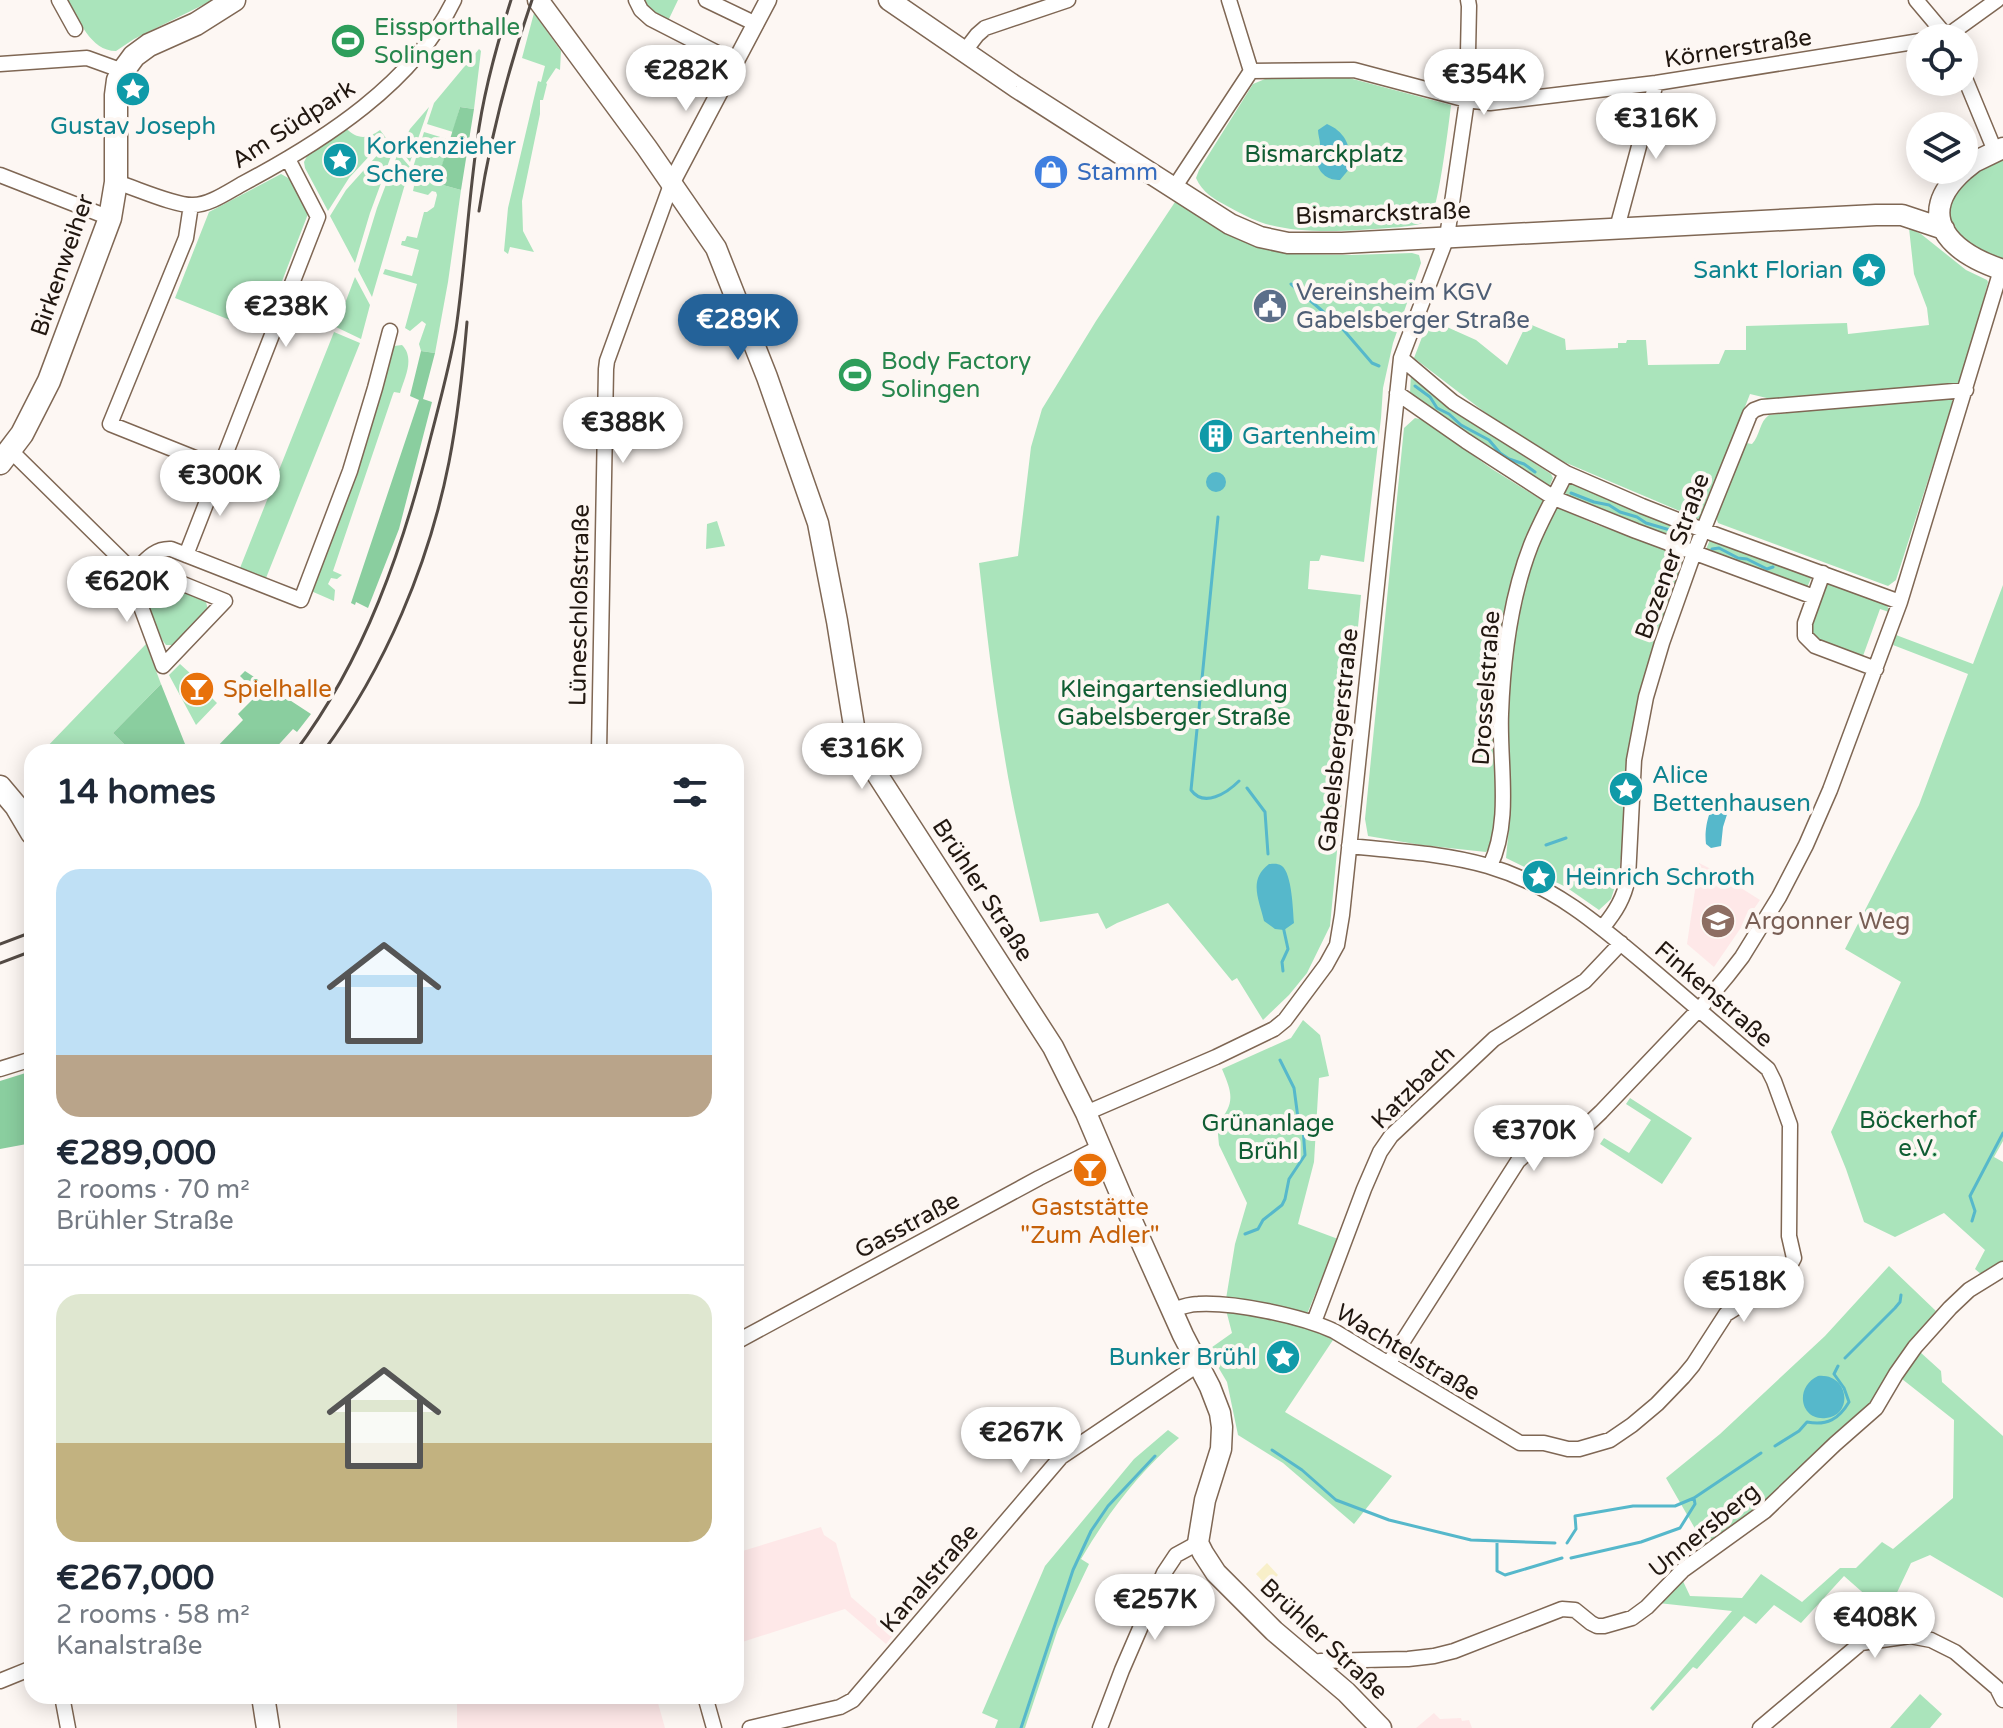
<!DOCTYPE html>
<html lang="en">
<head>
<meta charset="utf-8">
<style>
	:root { --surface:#fff; --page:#f2f2f3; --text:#1f2937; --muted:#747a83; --line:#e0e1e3; --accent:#246299 }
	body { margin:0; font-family:"Varela Round",sans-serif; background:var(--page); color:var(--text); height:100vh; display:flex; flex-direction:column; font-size:30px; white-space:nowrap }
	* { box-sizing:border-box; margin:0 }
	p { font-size:26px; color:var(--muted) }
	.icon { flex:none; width:44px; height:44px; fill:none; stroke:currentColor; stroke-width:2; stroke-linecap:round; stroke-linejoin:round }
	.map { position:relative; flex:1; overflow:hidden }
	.side { position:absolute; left:24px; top:744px; width:720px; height:960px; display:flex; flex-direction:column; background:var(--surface); border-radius:24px; box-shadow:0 4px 20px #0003 }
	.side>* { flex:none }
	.tools { position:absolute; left:1906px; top:24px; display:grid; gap:16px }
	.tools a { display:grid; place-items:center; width:72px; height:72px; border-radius:50%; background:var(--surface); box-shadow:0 4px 20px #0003; font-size:40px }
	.price { position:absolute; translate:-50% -68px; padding:0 18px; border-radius:28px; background:#fff; color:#222; font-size:26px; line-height:52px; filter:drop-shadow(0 2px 4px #0008) }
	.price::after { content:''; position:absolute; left:50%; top:48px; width:24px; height:18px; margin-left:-12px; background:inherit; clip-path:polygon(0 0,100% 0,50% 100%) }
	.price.current { background:var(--accent); color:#fff }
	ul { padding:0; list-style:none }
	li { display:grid; align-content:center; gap:16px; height:424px; padding:0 32px }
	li+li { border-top:2px solid var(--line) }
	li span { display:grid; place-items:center; height:248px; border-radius:24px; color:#555 }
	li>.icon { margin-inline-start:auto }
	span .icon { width:144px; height:144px; fill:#fffc; stroke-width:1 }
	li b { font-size:34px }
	h2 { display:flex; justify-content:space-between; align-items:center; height:96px; padding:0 32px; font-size:34px }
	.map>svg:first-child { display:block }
</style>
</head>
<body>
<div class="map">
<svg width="2003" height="1728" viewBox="0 0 2003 1728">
	<rect width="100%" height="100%" fill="#fdf7f3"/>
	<path fill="#fee8e8" d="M1699,863L1717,872L1711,881L1713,883L1719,874L1760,900L1714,967L1687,944Z
		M821,1527L824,1535L836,1543L851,1597L894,1634L886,1644L845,1609L736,1644V1553Z
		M457,1696H656L665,1728H457Z
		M1434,1713L1440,1719L1461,1718L1462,1721L1469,1720L1472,1728H1416Z"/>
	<path fill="#aae4bb" d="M68,0H213L134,39L116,51C90,51 79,19 68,0Z
		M639,0H678L667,23L645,11Z
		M534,13L561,51L560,70L556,68L546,83L547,84L543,100H540V114L522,201L523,231L534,252L510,247L508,254L504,251L508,208L538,81L541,82L545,66L522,58Z
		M479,49L481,51L474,109L460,107L453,132L427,124L434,103Z
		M1349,78L1451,105C1449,123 1438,211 1430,219C1424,226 1398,227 1389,228C1350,231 1297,235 1260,222C1249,218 1238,212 1227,206C1214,199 1202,192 1196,178L1199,170L1253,84L1265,79Z
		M429,107L410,162L400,149L410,129Z
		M346,128C357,140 368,139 380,130L386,138L349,178L328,211L305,168L304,162L307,156Z
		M424,132L450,140L437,182L411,174Z
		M389,142L394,148L370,213L355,263L330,216L346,190Z
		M398,153L410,167L372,297L358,270L377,208Z
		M2003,159V260C1994,256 1982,253 1974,248C1920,213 1961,175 2003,159Z
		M281,174L290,179L308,214L262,333L175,298L209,212Z
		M410,176L461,190L448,282L435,353L421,351L419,344L426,324L422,321L410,331L405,328L417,284L383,274L385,269L412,276L419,250L401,245L402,241H405L407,236L417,238L424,212H427L434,207L437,195L436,192L432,191L428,195L413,191L415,181L409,179Z
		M1177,199L1243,238L1287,254L1351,255L1412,253L1419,255L1421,263L1393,343L1383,388L1381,418L1364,562L1321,555L1319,561H1310L1308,589L1361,595L1330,926L1307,973L1289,995L1263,1020L1237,978L1232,981L1168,903L1117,923L1106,929L1098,913L1040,922C1027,866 1013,810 1004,753C993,690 986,626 979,563L1018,556L1031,447L1042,409L1096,321Z
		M1909,228L1921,234L1966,270L1987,280L1988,282L1982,306H1984L1962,385L1775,400L1750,394L1701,520L1564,462L1491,417L1414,358L1429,319L1476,340L1507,365L1527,323L1565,339L1566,350L1618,348V343H1626L1627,340H1646L1648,365L1719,364L1725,350H1746V326L1847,323L1848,334L1929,325L1927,308L1914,274Z
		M355,277L370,305L361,339L336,327Z
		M334,332L360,343L266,578L240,568Z
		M402,345C415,358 405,377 400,393L394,392L393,394L333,571L342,575L337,579L331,578L328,584L335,590L334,601L311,591C344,511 369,434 391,350L394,346Z
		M1411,373C1456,410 1502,443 1551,474L1553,478L1550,485H1543L1450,426L1410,393Z
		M1949,396L1953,402L1896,580L1888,586L1718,523L1716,517L1746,443L1752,444C1760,436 1759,422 1769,415Z
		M1415,418L1424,420L1492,469L1545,502L1515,576L1498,822L1494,841L1486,852L1421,845L1368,836L1365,819L1404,428Z
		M1570,484H1574L1692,533L1688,544L1567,497L1565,493Z
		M1556,507L1595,524L1687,557L1661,629L1623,839L1619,874L1611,899L1599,910L1566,887L1506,858L1509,827L1508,698L1516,619L1530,564Z
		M717,521L725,546L706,549L707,524Z
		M1711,537L1812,576L1806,590L1705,552Z
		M1830,582L1887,604L1889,612L1880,609L1863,656L1871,660L1866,661L1814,639L1808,632L1826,584Z
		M165,584L202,599L206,602L208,610L174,645H166L163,641L146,605L152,595Z
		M2003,585V1141L1994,1157L2003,1162V1262L1982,1275L1975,1269L1985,1250L1944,1213L1895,1237L1864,1222L1846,1169L1831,1132L1901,982L1845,949L1919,805L1968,674L1893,645L1896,635L1973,664Z
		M146,644L161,684L113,733L132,752H42Z
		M180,664L191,674L182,682L183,690L200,705L211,697L217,703L196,725L169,675Z
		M1303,1020L1320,1035L1329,1076L1319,1078L1314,1162L1298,1224L1338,1239L1307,1314L1304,1324L1333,1340L1285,1412L1392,1476L1354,1524L1283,1463L1238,1435L1227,1382L1208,1350L1232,1333L1226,1310V1299L1235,1244L1247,1203L1219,1145L1217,1124C1236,1103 1232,1093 1222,1069L1291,1038Z
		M1630,1098L1692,1138L1662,1184L1600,1144L1604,1138L1629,1153L1651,1120L1626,1104Z
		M1889,1266L1936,1311L1899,1359L1873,1404L1763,1507L1705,1546L1666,1478L1720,1434L1825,1336Z
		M1920,1352L1941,1371L1942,1382L2003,1436V1598L1930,1555L1911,1563L1892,1603L1913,1618L1910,1626L1903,1628L1844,1576L1801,1623L1774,1605L1756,1624L1744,1616L1697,1669L1693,1667L1653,1711L1650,1708L1732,1611L1658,1603L1682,1579L1690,1596L1742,1598L1761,1574L1802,1602L1840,1568H1856L1882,1542L1893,1549L1953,1498L1954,1420L1902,1379Z
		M1168,1430L1179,1438C1139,1472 1108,1513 1081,1559L1089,1564L1058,1629L1025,1728H995L998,1720L982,1713L1045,1566L1134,1459Z
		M1920,1694L1942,1714L1930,1728H1890Z"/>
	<path fill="#8ace9f" d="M460,107L474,109L461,190L410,176L411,174L437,181Z
		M421,351L435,353L423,399L432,402L399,529L368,608L356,602L355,605L351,603L419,400L410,396Z
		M245,671L311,714L297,732L293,729L272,752H212L243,720L238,714L258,694L240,676Z
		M161,684L185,744L193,752H132L113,733Z
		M32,1071V1143L0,1149V1081Z"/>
	<path fill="#f8efc9" d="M1267,1563L1278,1575L1267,1586L1256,1574Z"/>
	<path fill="#56b8cb" d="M1327,124C1346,132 1352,148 1350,168L1340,180C1328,181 1316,172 1317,158C1318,149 1321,154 1320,144C1320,140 1318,135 1318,130Z
		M1206 482a10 10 0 1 1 20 0a10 10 0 1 1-20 0Z
		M1721,796L1727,798L1731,802L1723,827L1721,846L1711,848L1706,844C1704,829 1709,805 1721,796Z
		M1269,864C1274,864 1277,863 1282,866C1292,874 1293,910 1294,923L1284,930L1275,929L1264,921C1259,899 1248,880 1269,864Z
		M1818,1376C1849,1373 1854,1415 1826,1418C1800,1421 1794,1387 1818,1376Z"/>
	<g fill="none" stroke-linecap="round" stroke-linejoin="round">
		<path stroke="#56b8cb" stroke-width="3" d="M1291,284L1341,327L1372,363L1379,366
			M1415,386L1430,397L1437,408L1449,414L1461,425L1489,440L1500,453L1509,459L1524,464L1535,472
			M1571,493L1594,502L1609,505L1620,512L1637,517L1646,523L1670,530
			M1218,517L1191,790C1204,808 1227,793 1239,781
			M1712,549L1719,548L1738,558L1747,559L1767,569L1773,567
			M1247,788L1265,812L1268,854
			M1546,845L1566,838
			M1283,971L1282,962L1288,949L1283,926
			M1972,1221L1975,1211L1970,1196L2003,1133
			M1245,1234L1258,1229L1263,1220L1282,1205L1285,1199L1289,1179L1305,1155L1303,1128L1298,1118L1294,1088L1280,1060
			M1845,1358L1895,1308L1900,1302L1901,1295
			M1775,1446L1799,1431L1807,1422C1827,1426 1839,1419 1849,1402L1844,1388L1834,1374L1838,1366
			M1272,1450L1302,1470L1336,1500L1389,1520L1471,1540L1555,1543
			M1497,1541V1571L1505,1575L1562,1558
			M1567,1543L1576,1529L1575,1516L1633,1506H1675L1694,1498L1761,1453
			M1571,1558L1641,1542L1680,1528L1695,1504L1694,1498
			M1021,1728L1073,1570L1091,1531L1108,1506L1155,1456"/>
		<g stroke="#7f6754" stroke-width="17">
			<path id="minor" d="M59,0L75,29
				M636,0L641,10L651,19L735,62
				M706,0L756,24
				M1229,0L1251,71
				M1916,0L1948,38
				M1934,38L1947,36L1997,0
				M964,52L977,35L985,28L1068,0
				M0,64L87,58L123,71
				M1964,76L1995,151
				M0,175L110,218
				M116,182C136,188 175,206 193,205C210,205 229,191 244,183C323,141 414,83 454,0
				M1174,188L1251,71L1354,70L1467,100L1490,103L1656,83L1920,41
				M191,205L186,238L110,424L220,468
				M1617,228L1656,83
				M1401,358L1453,402L1566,473L1642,506L1703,530L1900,602
				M1397,393L1466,441L1554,498L1636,531L1814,597
				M10,450L134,572L137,596L163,666L225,601L161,575L134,572
				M186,555L318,217L288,159
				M134,572C145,561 154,548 171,549L301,600L350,471L375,388L390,331
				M1823,573L1805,623V636L1815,646L1876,669
				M599,752L606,369L607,361L672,182
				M1490,866C1512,820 1499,764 1501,714C1503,657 1510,599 1531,545C1541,520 1555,496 1566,473
				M1603,927C1616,911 1624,898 1628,878L1634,760L1646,697L1662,643L1694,553L1750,414L1754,410L1762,407L1966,390
				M0,1069L32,1059
				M1086,1113L1216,1057L1274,1029L1285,1020L1326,965L1337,945L1342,915L1401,358L1447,237L1467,100L1469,6L1468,0
				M1173,1310C1181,1307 1189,1304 1198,1304C1235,1302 1301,1316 1334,1331L1520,1443H1544L1568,1449H1579L1610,1440L1632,1425L1657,1404L1683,1377L1693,1365L1726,1314L1763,1291L1787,1271L1794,1258L1789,1236L1790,1125L1774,1081L1768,1069C1731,1037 1693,1005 1656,973C1603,928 1556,886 1488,866C1443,853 1395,851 1349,846
				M1314,1322L1364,1189L1380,1152L1391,1136L1494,1039L1585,981L1621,943
				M736,1342L1039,1178L1100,1147
				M1389,1363L1518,1161L1529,1151L1548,1139L1580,1132L1601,1112L1703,1005L1728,975L1742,957L1779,897L1806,845L1830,790L1900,602L2001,270
				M1311,1664L1320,1661L1408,1659L1434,1656L1454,1651L1562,1609L1575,1610L1591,1623L1597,1626H1604L1632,1618L1647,1607L1683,1570L1765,1511L1835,1444L1876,1408L1896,1374L1915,1347L1950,1308L1969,1290L2003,1269
				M0,1681L32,1668
				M62,1696L68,1728
				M705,1696L714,1728
				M750,1728L840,1707L853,1700L1061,1457L1199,1364
				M1100,1728L1122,1670L1164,1573L1176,1555L1198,1543
				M1760,1728L1861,1643L1910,1636L1931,1640L1955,1652L1997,1688L2003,1700"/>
		</g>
		<g stroke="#7f6754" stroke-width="19">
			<path id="tertiary" d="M672,182L768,0"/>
		</g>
		<g stroke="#7f6754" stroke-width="23">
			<path id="secondary" d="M538,0L647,148L716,248L767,377L818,523L837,621L854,726L859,742L873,768L1053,1047L1086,1113L1131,1219L1183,1335L1210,1387L1220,1413L1222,1427L1221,1449L1205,1500L1198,1543L1203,1553L1216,1573L1274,1631L1346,1692L1381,1728
				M889,0L1016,87L1230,224L1260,237L1288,243H1342L1876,215H1902L1944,229
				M1964,170C1911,217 1952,253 2003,270
				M1964,170L1974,162L2003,148"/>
		</g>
		<g stroke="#7f6754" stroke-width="25">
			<path id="primary" d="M0,463L22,434L49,381L110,218L116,182V95L118,80L123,71L134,56L149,45L196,24L234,0
				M0,787L16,806L32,833
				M263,1696L268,1728"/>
		</g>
		<use href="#minor" stroke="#fff" stroke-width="14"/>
		<use href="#tertiary" stroke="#fff" stroke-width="16"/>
		<use href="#secondary" stroke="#fff" stroke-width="20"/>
		<use href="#primary" stroke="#fff" stroke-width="22"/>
		<path stroke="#544b45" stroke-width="3" d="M479,211C490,138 508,69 532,0
			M295,752C365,659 403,548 431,436C440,401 450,365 456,329C465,267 468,204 477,142C483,93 496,47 511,0
			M323,752C385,668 429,564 449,462C458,416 463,369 467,322
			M0,944L32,932
			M0,963L32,951"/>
	</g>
	<defs>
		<g id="stadium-disc" transform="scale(1.8)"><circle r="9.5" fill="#2e9e5b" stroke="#fdf7f3"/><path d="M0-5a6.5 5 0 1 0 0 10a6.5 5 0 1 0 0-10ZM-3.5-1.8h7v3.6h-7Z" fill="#fff"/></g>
		<g id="sight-disc" transform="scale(1.8)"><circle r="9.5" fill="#0f9aa8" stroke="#fdf7f3"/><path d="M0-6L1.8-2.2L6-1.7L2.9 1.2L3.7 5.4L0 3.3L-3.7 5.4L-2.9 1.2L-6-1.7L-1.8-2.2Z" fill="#fff"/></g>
		<g id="shop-disc" transform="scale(1.8)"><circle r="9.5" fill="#3f7fe0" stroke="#fdf7f3"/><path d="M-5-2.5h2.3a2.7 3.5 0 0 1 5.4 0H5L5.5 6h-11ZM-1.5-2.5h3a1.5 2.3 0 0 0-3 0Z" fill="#fff"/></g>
		<g id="civic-disc" transform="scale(1.8)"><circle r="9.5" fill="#5c6f8a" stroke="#fdf7f3"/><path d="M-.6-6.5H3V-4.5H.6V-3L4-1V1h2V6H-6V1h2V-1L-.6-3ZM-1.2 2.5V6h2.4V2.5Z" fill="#fff"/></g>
		<g id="building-disc" transform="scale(1.8)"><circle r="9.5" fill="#0f9aa8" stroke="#fdf7f3"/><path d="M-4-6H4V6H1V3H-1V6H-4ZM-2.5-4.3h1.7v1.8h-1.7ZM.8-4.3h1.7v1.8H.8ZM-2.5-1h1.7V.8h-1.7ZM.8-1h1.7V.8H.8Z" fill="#fff"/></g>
		<g id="bar-disc" transform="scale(1.8)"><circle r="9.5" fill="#e8710a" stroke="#fdf7f3"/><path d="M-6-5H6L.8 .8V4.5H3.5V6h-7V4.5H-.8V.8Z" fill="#fff"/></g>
		<g id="school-disc" transform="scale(1.8)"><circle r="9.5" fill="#8d6e63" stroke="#fdf7f3"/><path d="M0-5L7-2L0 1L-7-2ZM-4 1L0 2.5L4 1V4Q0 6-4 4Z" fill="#fff"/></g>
	</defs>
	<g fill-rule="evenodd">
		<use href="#stadium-disc" x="348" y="41"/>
		<use href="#sight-disc" x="133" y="89"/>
		<use href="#sight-disc" x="340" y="160"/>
		<use href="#shop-disc" x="1051" y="172"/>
		<use href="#sight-disc" x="1869" y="270"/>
		<use href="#civic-disc" x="1270" y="306"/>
		<use href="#stadium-disc" x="855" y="375"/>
		<use href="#building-disc" x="1216" y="436"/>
		<use href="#bar-disc" x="197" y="689"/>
		<use href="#sight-disc" x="1626" y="789"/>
		<use href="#sight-disc" x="1539" y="877"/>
		<use href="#school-disc" x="1718" y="921"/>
		<use href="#bar-disc" x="1090" y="1170"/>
		<use href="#sight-disc" x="1283" y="1357"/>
	</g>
	<g text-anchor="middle" stroke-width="8" stroke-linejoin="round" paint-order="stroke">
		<g font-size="24" fill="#27864d" stroke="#fdf7f3" text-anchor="start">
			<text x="374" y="35">Eissporthalle<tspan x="374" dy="28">Solingen</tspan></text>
			<text x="881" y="369">Body Factory<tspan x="881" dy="28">Solingen</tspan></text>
		</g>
		<g font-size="24" fill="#211710" stroke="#fdf7f3">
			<text transform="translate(1738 48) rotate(-9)" y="8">Körnerstraße</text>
			<text transform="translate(293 124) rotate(-33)" y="8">Am Südpark</text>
			<text transform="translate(1383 213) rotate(-2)" y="8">Bismarckstraße</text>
			<text transform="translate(62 265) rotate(-71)" y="8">Birkenweiher</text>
			<text transform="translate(1672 556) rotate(-70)" y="8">Bozener Straße</text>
			<text transform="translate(579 605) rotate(-89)" y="8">Lüneschloßstraße</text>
			<text transform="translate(1486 688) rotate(-86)" y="8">Drosselstraße</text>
			<text transform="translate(1338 740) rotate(-84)" y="8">Gabelsbergerstraße</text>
			<text transform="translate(983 890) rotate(57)" y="8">Brühler Straße</text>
			<text transform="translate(1714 994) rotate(41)" y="8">Finkenstraße</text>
			<text transform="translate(1413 1087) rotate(-45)" y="8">Katzbach</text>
			<text transform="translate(907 1225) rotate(-28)" y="8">Gasstraße</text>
			<text transform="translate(1408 1352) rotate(31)" y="8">Wachtelstraße</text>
			<text transform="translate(1704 1530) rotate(-39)" y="8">Unnersberg</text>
			<text transform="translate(929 1578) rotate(-49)" y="8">Kanalstraße</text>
			<text transform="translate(1324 1639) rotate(43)" y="8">Brühler Straße</text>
		</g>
		<g font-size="24" fill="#0d838f" stroke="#fdf7f3" text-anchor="start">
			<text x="133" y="134" text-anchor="middle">Gustav Joseph</text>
			<text x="366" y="154">Korkenzieher<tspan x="366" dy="28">Schere</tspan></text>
			<text x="1843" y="278" text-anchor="end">Sankt Florian</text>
			<text x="1242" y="444">Gartenheim</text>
			<text x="1652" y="783">Alice<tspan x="1652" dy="28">Bettenhausen</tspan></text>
			<text x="1565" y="885">Heinrich Schroth</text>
			<text x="1257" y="1365" text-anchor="end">Bunker Brühl</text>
		</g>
		<g font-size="24" fill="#105d33" stroke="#fdf7f3">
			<text x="1324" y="162">Bismarckplatz</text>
			<text x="1174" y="697">Kleingartensiedlung<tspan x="1174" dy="28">Gabelsberger Straße</tspan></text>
			<text x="1918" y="1128">Böckerhof<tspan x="1918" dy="28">e.V.</tspan></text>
			<text x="1268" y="1131">Grünanlage<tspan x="1268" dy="28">Brühl</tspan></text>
		</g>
		<g font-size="24" fill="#366cbe" stroke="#fdf7f3" text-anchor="start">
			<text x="1077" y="180">Stamm</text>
		</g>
		<g font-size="24" fill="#4e5e75" stroke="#fdf7f3" text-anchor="start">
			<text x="1296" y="300">Vereinsheim KGV<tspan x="1296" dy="28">Gabelsberger Straße</tspan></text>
		</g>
		<g font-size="24" fill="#c56008" stroke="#fdf7f3" text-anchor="start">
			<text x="223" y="697">Spielhalle</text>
			<text x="1090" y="1215" text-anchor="middle">Gaststätte<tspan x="1090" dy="28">"Zum Adler"</tspan></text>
		</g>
		<g font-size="24" fill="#785e54" stroke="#fdf7f3" text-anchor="start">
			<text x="1744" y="929">Argonner Weg</text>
		</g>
	</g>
</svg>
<div class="tools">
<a><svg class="icon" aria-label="locate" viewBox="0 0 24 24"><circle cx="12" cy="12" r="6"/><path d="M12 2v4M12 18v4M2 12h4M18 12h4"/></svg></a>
<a><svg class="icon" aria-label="layers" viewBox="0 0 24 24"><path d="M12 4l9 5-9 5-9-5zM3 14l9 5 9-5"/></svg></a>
</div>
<b class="price" style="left:686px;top:113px">€282K</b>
<b class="price" style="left:1484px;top:117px">€354K</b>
<b class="price" style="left:1656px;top:161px">€316K</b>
<b class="price" style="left:286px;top:349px">€238K</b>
<b class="price current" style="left:738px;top:362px">€289K</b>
<b class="price" style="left:623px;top:465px">€388K</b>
<b class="price" style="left:220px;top:518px">€300K</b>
<b class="price" style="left:127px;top:624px">€620K</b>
<b class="price" style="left:862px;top:791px">€316K</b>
<b class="price" style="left:1534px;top:1173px">€370K</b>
<b class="price" style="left:1744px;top:1324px">€518K</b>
<b class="price" style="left:1021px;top:1475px">€267K</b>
<b class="price" style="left:1155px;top:1642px">€257K</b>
<b class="price" style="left:1875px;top:1660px">€408K</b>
<section class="side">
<h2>14 homes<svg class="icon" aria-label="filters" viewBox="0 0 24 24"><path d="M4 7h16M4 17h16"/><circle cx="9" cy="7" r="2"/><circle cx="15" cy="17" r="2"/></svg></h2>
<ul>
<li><span style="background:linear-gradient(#bfe0f5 75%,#b9a48a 0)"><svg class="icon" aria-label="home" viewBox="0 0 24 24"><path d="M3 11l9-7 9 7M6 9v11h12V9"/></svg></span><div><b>€289,000</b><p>2 rooms · 70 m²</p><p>Brühler Straße</p></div></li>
<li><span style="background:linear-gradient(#dfe7d0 60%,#c2b280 0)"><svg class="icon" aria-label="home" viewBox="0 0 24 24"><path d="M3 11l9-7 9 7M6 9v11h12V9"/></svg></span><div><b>€267,000</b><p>2 rooms · 58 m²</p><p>Kanalstraße</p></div></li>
</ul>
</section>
</div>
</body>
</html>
